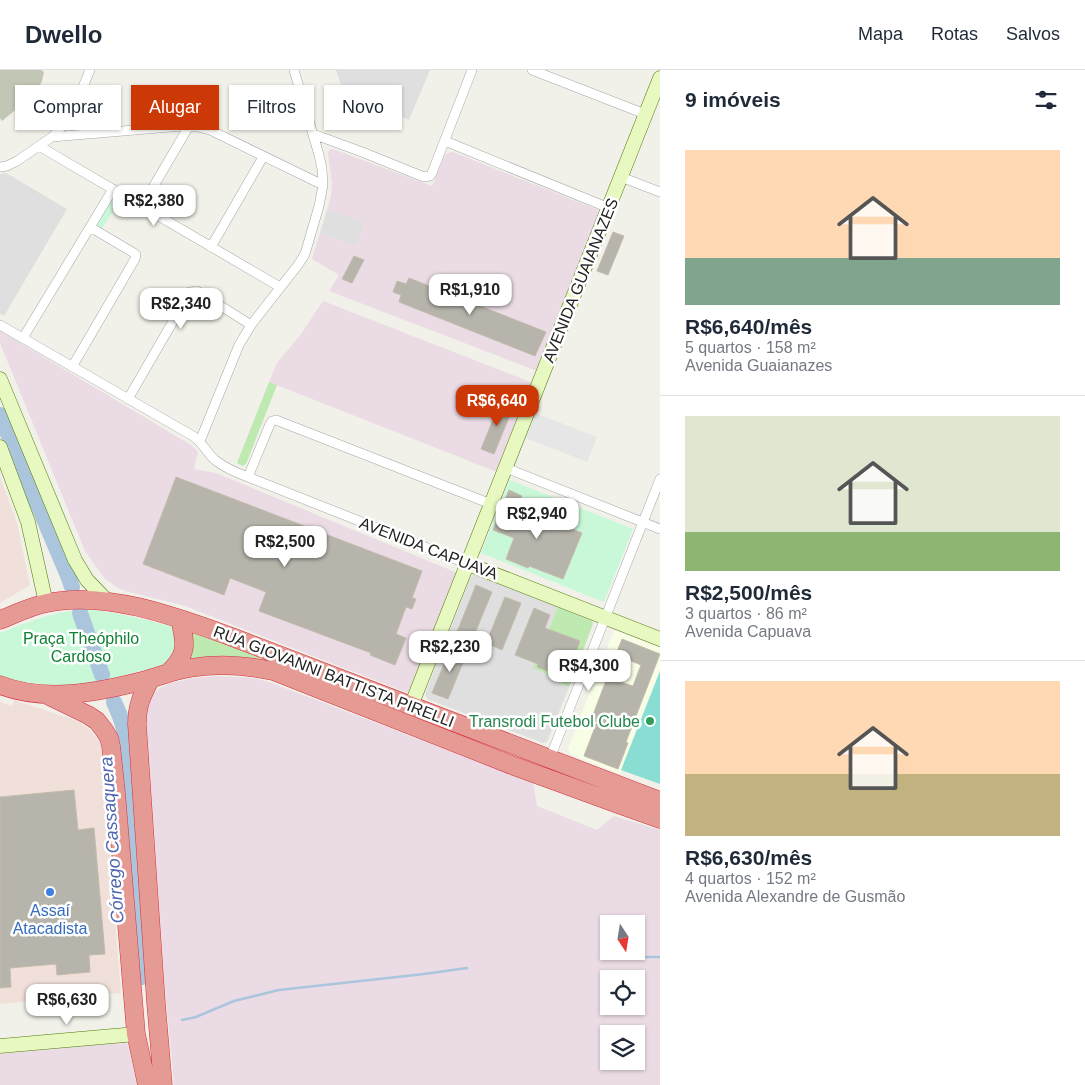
<!DOCTYPE html>
<html lang="pt">
<head>
<meta charset="utf-8">
<style>
	:root { --surface:#fff; --page:#f2f2f3; --text:#1f2937; --muted:#747a83; --line:#e0e1e3; --accent:#cd3906 }
	body { margin:0; font-family:Arial,sans-serif; background:var(--page); color:var(--text); height:100vh; display:flex; flex-direction:column; font-size:19px; white-space:nowrap }
	* { box-sizing:border-box; margin:0 }
	p { font-size:16px; color:var(--muted) }
	.icon { flex:none; width:28px; height:28px; fill:none; stroke:currentColor; stroke-width:2; stroke-linecap:round; stroke-linejoin:round }
	.map { position:relative; flex:1; overflow:hidden }
	.side { display:flex; flex-direction:column; background:var(--surface); width:425px }
	.side>* { flex:none }
	.banner { position:absolute; left:15px; top:15px; width:475px; height:45px; display:flex; gap:10px }
	.needle { width:32px; rotate:168deg }
	.fabs { position:absolute; left:600px; top:845px; display:grid; gap:10px }
	.fabs a { display:grid; place-items:center; width:45px; height:45px; border-radius:0px; background:var(--surface); box-shadow:0 1px 4px #0004; font-size:25px }
	.price { position:absolute; translate:-50% -42px; padding:0 11px; border-radius:10px; background:#fff; color:#222; font-size:16px; line-height:32px; filter:drop-shadow(0 1px 2px #0008) }
	.price::after { content:''; position:absolute; left:50%; top:30px; width:15px; height:11px; margin-left:-8px; background:inherit; clip-path:polygon(0 0,100% 0,50% 100%) }
	.price.selected { background:var(--accent); color:#fff }
	ul { padding:0; list-style:none }
	li { display:grid; align-content:center; gap:10px; height:265px; padding:0 25px }
	li+li { border-top:1px solid var(--line) }
	li span { display:grid; place-items:center; height:155px; border-radius:0px; color:#555 }
	li>.icon { margin-inline-start:auto }
	span .icon { width:90px; height:90px; fill:#fffc; stroke-width:1 }
	li b { font-size:21px }
	h2 { display:flex; justify-content:space-between; align-items:center; height:60px; padding:0 25px; font-size:21px }
	.tag { padding:0 18px; border-radius:0px; background:var(--surface); box-shadow:0 1px 4px #0004; font-size:18px; line-height:45px }
	.tag.selected { background:var(--accent); color:#fff }
	header { display:flex; align-items:center; gap:30px; box-sizing:border-box; height:70px; padding:0 25px; background:var(--surface); border-bottom:1px solid var(--line) }
	header strong { font-size:24px }
	nav { display:flex; gap:28px; margin-inline-start:auto; font-size:18px }
	main { display:flex; flex:1; min-height:0 }
	.map>svg:first-child { display:block }
</style>
</head>
<body>
<header>
<strong>Dwello</strong>
<nav><a>Mapa</a><a>Rotas</a><a>Salvos</a></nav>
</header>
<main>
<div class="map">
<svg width="660" height="1015" viewBox="0 0 660 1015">
	<rect width="100%" height="100%" fill="#f1f1e9"/>
	<path fill="#e0dfdf" d="M336,0H430L409,50L344,25Z
		M6,103L67,139L4,246L0,244V104Z
		M327,140L365,152L356,177L320,163Z
		M475,504L558,537L534,598L560,609L558,613L569,617L547,672L543,673L427,629L425,624L471,506Z"/>
	<path fill="#f1e0d9" d="M0,407L17,453L30,515L0,533Z
		M14,630L72,649L81,653L89,659L101,674L121,923L0,934V632L12,636Z"/>
	<path fill="#eadbe4" fill-rule="evenodd" d="M330,79H333L432,116L445,85L448,83L453,82L601,141L537,301L329,221L339,205L312,189L320,163L356,177L365,153L327,140L331,126L332,113L328,83Z
		M323,231L533,313L497,402L269,312L277,293L301,264Z
		M0,261L191,375L198,382L194,399L216,403L455,502L456,504L408,623L185,536L125,521L118,518L104,508L85,481L0,273Z
		M217,606L253,608L269,612L510,704L533,713L537,736L597,760L614,746L660,760V1015H174L165,919L146,644L151,626L160,618L171,613L194,608ZM609,854H636V881H609ZM609,909H636V936H609ZM609,964H636V991H609Z
		M127,972L137,1015H0V984Z"/>
	<path fill="#f8fee5" d="M614,560L660,578V601L620,704L570,684L568,679Z"/>
	<path fill="#c2c6b4" d="M0,0H42V1L44,2L42,11L36,23L2,51L0,48Z"/>
	<path fill="#bee9b1" d="M269,312L277,315L246,394L243,396L237,393Z
		M558,537L592,551L593,554L569,617L558,612L559,609L533,598Z
		M189,559L276,593L260,589L225,587L187,590Z"/>
	<path fill="#c9f8d9" d="M112,126H116L121,129L101,160L96,157L95,151Z
		M510,410L633,459L604,532L481,483Z
		M81,539C113,541 143,549 174,557C175,569 178,581 169,590C162,598 143,600 133,603C121,606 108,610 96,613C64,620 31,614 0,607V563C26,552 52,543 81,539Z"/>
	<path fill="#8addd2" d="M660,601V714L621,700Z"/>
	<path fill="#e6e6e6" d="M535,343L597,367L587,392L526,368Z"/>
	<g fill="none" stroke-linecap="round" stroke-linejoin="round">
		<path stroke="#abc5dd" stroke-width="2.5" d="M69,508L75,505
			M643,887H660
			M182,950L196,947L234,931L279,920L424,904L467,898"/>
		<path stroke="#abc5dd" stroke-width="16" d="M0,345L69,508L72,517
			M80,543L102,605
			M114,632L120,646L125,662L142,907"/>
	</g>
	<path fill="#b7b4ab" stroke="#c3bcab" fill-rule="evenodd" d="M613,162L624,166L608,205L597,201Z
		M354,186L364,190L352,213L342,209Z
		M409,208L546,262L535,286L399,232L401,225L393,222L397,211L406,214Z
		M501,330L514,335L494,384L481,379Z
		M176,407L422,501L412,528L416,529L412,539L406,537L396,564L406,568L395,595L370,585L371,583L259,541L266,522L230,508L224,525L143,494Z
		M509,420L522,426L515,441L554,456L555,452L582,463L563,509L529,496L528,498L506,489L514,468L493,460Z
		M476,515L492,522L473,568L457,562Z
		M505,527L521,533L502,580L486,573Z
		M534,538L550,545L545,558L580,571L566,608L537,597L538,594L515,585Z
		M622,569L660,584L626,672L628,673L618,699L584,686L597,652L591,650ZM629,590L641,595L633,616L620,612Z
		M451,577L467,583L448,629L432,623Z
		M74,720L78,760L94,758L105,884L89,885L90,902L57,905L56,894L10,898L11,917L0,918V727Z"/>
	<g fill="none" stroke-linecap="round" stroke-linejoin="round">
		<g stroke="#a6a6a6" stroke-width="10">
			<path id="street" d="M532,0L645,44
				M313,64L362,82L424,107L430,106L432,103L472,0
				M52,67C73,47 79,26 90,0
				M445,71L609,138
				M39,76L280,217
				M0,97L7,96L17,91L52,67L182,56L198,57L210,60L323,115
				M621,107L660,122
				M142,136L189,56
				M211,177L263,87
				M0,255L193,366C203,373 207,383 215,390C225,398 237,403 248,407L468,494
				M23,268L113,119
				M72,297L135,189L136,185L134,183L90,157
				M128,329L190,222L197,221L251,255
				M200,371L239,275L251,255L298,195L305,184L319,136L323,115L322,99L319,85L294,0
				M506,398L660,459
				M248,407L270,354L272,351L276,350L491,434
				M550,688L660,409"/>
		</g>
		<g stroke="#507909" stroke-width="15">
			<path id="secondary" d="M0,309L75,490L87,510L108,532
				M0,377L28,452L46,533
				M468,494L660,569
				M411,636L660,8
				M0,976L136,964"/>
		</g>
		<g stroke="#d72f3e" stroke-width="19">
			<path id="highway" d="M0,550C15,544 31,536 47,533C105,520 177,547 232,567L660,731
				M167,604C188,585 186,575 180,549
				M151,608C142,625 137,635 137,654L156,933L163,1015
				M0,615C46,633 100,622 146,610C160,606 175,600 190,598C218,593 245,595 273,601L514,696L618,734L660,749
				M49,626L88,645L97,651L104,660L109,668L111,676L116,723L136,964L147,1015"/>
		</g>
		<use href="#street" stroke="#fff" stroke-width="9"/>
		<use href="#secondary" stroke="#e7f8c0" stroke-width="14"/>
		<use href="#highway" stroke="#e59a94" stroke-width="18"/>
	</g>
	<circle fill="#2e9e5b" stroke="#fff" stroke-width="2" cx="650" cy="651" r="5"/>
	<circle fill="#3f7fe0" stroke="#fff" stroke-width="2" cx="50" cy="822" r="5"/>
	<g text-anchor="middle" stroke-width="5" stroke-linejoin="round" paint-order="stroke">
		<g font-size="16" fill="#222" stroke="#fff">
			<text transform="translate(580 210) rotate(-68)" y="6">AVENIDA GUAIANAZES</text>
			<text transform="translate(429 478) rotate(21)" y="6">AVENIDA CAPUAVA</text>
			<text transform="translate(334 606) rotate(21)" y="6">RUA GIOVANNI BATTISTA PIRELLI</text>
		</g>
		<g font-size="16" fill="#108035" stroke="#fff">
			<text x="81" y="574">Praça Theóphilo<tspan x="81" dy="18">Cardoso</tspan></text>
		</g>
		<g font-size="16" fill="#27864d" stroke="#fff" text-anchor="end">
			<text x="640" y="657">Transrodi Futebol Clube</text>
		</g>
		<g font-size="16" fill="#366cbe" stroke="#fff">
			<text x="50" y="846">Assaí<tspan x="50" dy="18">Atacadista</tspan></text>
		</g>
		<g font-size="18" font-style="italic" fill="#5067b0" stroke="#fff">
			<text transform="translate(112 770) rotate(-94)" y="6">Córrego Cassaquera</text>
		</g>
	</g>
</svg>
<div class="fabs">
<a><svg class="needle" viewBox="-14 -14 28 28"><path d="M0-13l5 13h-10z" fill="#e53935"/><path d="M0 13l5-13h-10z" fill="#747a83"/></svg></a>
<a><svg class="icon" aria-label="locate" viewBox="0 0 24 24"><circle cx="12" cy="12" r="6"/><path d="M12 2v4M12 18v4M2 12h4M18 12h4"/></svg></a>
<a><svg class="icon" aria-label="layers" viewBox="0 0 24 24"><path d="M12 4l9 5-9 5-9-5zM3 14l9 5 9-5"/></svg></a>
</div>
<b class="price" style="left:154px;top:157px">R$2,380</b>
<b class="price" style="left:470px;top:246px">R$1,910</b>
<b class="price" style="left:181px;top:260px">R$2,340</b>
<b class="price selected" style="left:497px;top:357px">R$6,640</b>
<b class="price" style="left:537px;top:470px">R$2,940</b>
<b class="price" style="left:285px;top:498px">R$2,500</b>
<b class="price" style="left:450px;top:603px">R$2,230</b>
<b class="price" style="left:589px;top:622px">R$4,300</b>
<b class="price" style="left:67px;top:956px">R$6,630</b>
<div class="banner">
<a class="tag">Comprar</a>
<a class="tag selected">Alugar</a>
<a class="tag">Filtros</a>
<a class="tag">Novo</a>
</div>
</div>
<section class="side">
<h2>9 imóveis<svg class="icon" aria-label="filters" viewBox="0 0 24 24"><path d="M4 7h16M4 17h16"/><circle cx="9" cy="7" r="2"/><circle cx="15" cy="17" r="2"/></svg></h2>
<ul>
<li><span style="background:linear-gradient(#ffd9b3 70%,#7fa58c 0)"><svg class="icon" aria-label="home" viewBox="0 0 24 24"><path d="M3 11l9-7 9 7M6 9v11h12V9"/></svg></span><div><b>R$6,640/mês</b><p>5 quartos · 158 m²</p><p>Avenida Guaianazes</p></div></li>
<li><span style="background:linear-gradient(#dfe7d0 75%,#8fb573 0)"><svg class="icon" aria-label="home" viewBox="0 0 24 24"><path d="M3 11l9-7 9 7M6 9v11h12V9"/></svg></span><div><b>R$2,500/mês</b><p>3 quartos · 86 m²</p><p>Avenida Capuava</p></div></li>
<li><span style="background:linear-gradient(#ffd9b3 60%,#c2b280 0)"><svg class="icon" aria-label="home" viewBox="0 0 24 24"><path d="M3 11l9-7 9 7M6 9v11h12V9"/></svg></span><div><b>R$6,630/mês</b><p>4 quartos · 152 m²</p><p>Avenida Alexandre de Gusmão</p></div></li>
</ul>
</section>
</main>
</body>
</html>
